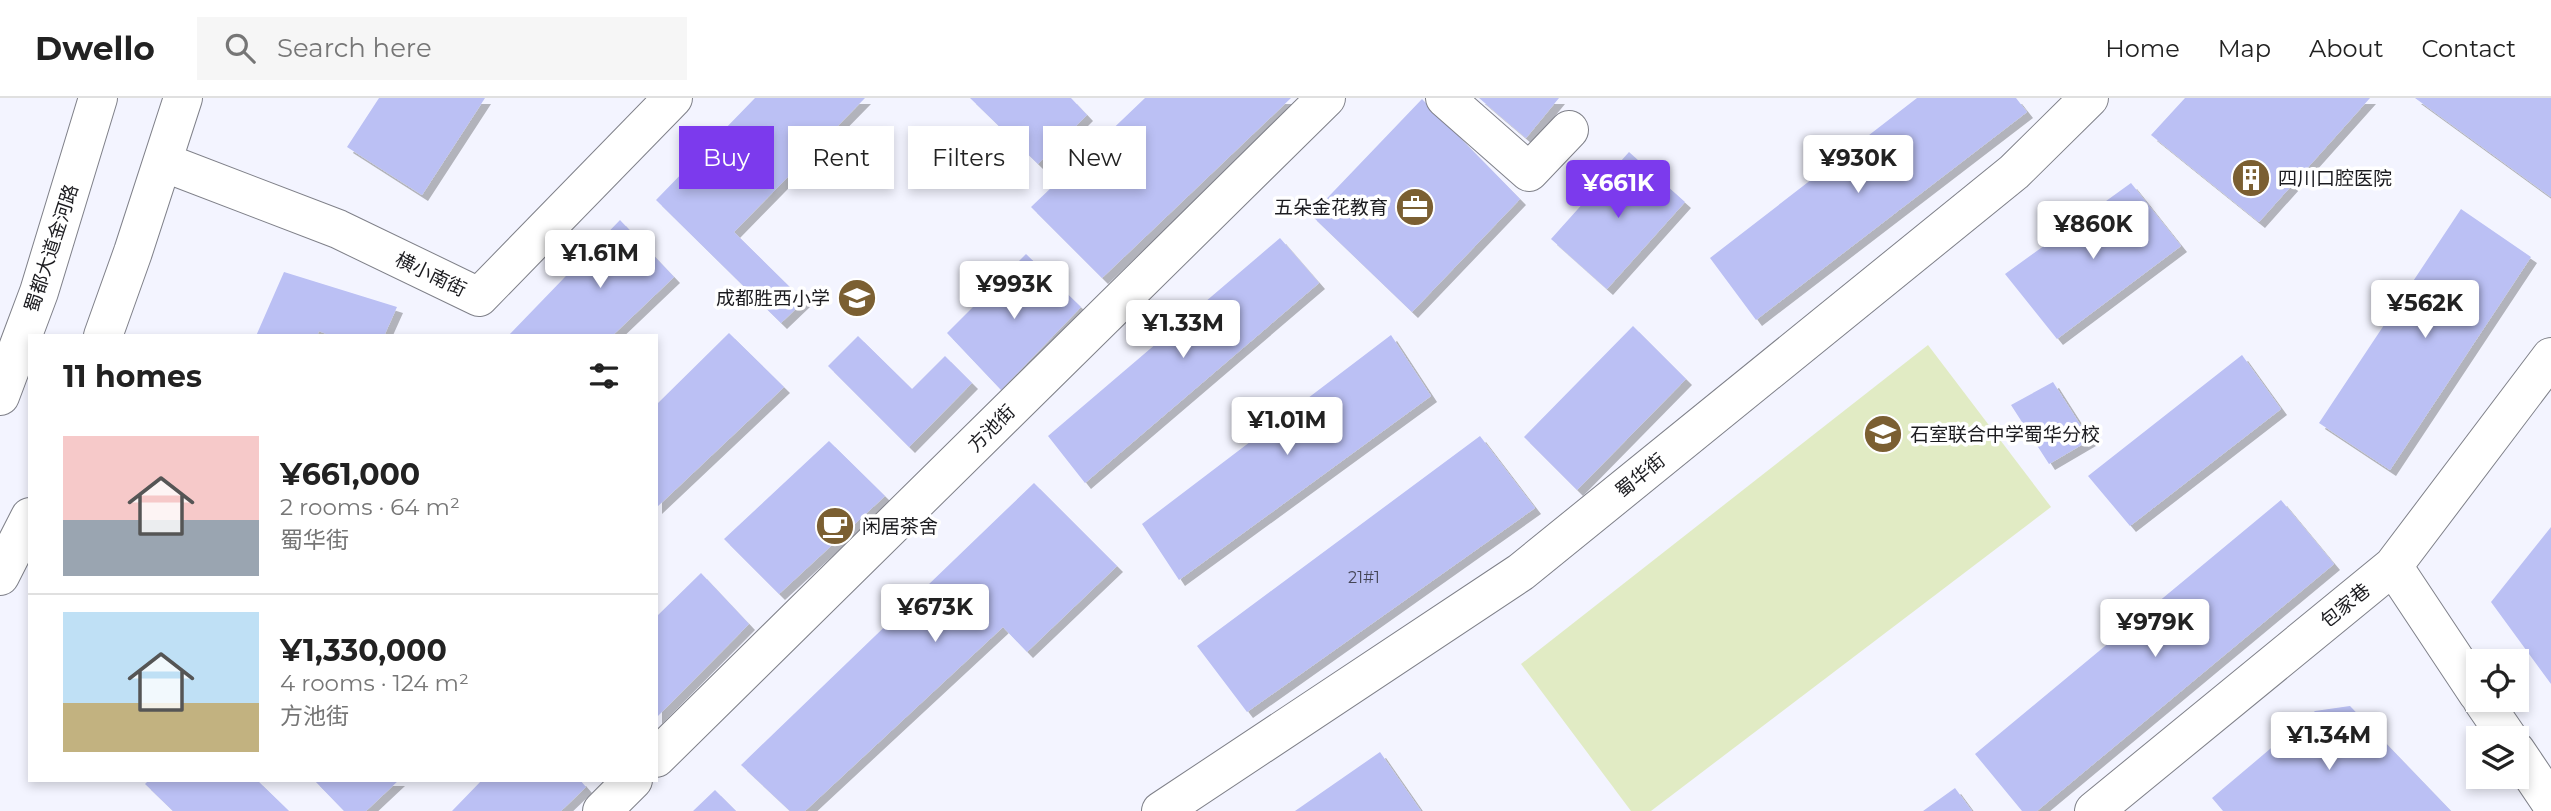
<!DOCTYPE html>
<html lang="en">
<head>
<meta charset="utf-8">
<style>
	:root { --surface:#fff; --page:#f6f6f6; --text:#222; --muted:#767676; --line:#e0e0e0; --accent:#7c3aed }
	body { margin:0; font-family:Montserrat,"Noto Sans SC",sans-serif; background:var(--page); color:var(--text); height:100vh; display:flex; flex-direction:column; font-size:26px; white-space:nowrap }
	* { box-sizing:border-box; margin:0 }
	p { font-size:23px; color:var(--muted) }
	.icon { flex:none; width:38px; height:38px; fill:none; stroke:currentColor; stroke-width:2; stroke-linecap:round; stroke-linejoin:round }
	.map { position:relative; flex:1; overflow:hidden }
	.drawer { position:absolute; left:28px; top:236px; width:630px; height:448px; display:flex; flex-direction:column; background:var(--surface); border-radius:0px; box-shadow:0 4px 10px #0003 }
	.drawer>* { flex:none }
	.hud { position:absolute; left:679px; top:28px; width:665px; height:63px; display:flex; gap:14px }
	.buttons { position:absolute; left:2466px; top:551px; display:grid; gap:14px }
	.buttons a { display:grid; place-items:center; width:63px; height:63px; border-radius:0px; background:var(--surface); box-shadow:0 4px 10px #0003; font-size:35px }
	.price { position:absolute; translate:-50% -60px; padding:0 16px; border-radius:7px; background:#fff; color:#222; font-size:23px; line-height:46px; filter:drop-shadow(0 2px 4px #0008) }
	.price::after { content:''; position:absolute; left:50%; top:42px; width:21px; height:16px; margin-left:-10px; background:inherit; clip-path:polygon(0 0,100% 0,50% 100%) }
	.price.active { background:var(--accent); color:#fff }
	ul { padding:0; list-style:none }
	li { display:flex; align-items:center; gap:21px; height:175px; padding:0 35px }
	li+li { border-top:2px solid var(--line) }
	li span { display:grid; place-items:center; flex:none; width:196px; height:140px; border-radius:0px; color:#555 }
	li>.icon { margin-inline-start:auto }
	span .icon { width:84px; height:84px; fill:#fffc; stroke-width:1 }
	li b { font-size:30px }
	h2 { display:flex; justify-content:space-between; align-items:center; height:84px; padding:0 35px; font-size:30px }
	.tag { padding:0 24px; border-radius:0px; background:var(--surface); box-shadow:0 4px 10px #0003; font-size:24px; line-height:63px }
	.tag.active { background:var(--accent); color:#fff }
	header { display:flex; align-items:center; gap:42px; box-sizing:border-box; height:98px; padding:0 35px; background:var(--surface); border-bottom:2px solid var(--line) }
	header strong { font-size:33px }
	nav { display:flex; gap:38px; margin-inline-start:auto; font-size:24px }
	.search { width:490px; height:63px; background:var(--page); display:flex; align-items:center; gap:18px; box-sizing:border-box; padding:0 24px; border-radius:0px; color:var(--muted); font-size:26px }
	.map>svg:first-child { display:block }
</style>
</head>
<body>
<header>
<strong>Dwello</strong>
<div class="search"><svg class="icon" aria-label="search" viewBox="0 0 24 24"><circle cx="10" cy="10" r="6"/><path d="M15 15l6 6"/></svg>Search here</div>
<nav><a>Home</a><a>Map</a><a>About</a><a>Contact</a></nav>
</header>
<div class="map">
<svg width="2551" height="713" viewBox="0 0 2551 713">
	<defs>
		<filter id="shadow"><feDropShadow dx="6" dy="6" stdDeviation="0" flood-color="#0004"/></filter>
	</defs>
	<rect width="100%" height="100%" fill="#f3f4ff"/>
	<path fill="#e1ebc4" d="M1928,247L2051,409L1651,713H1631L1521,566Z"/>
	<path fill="#bbc0f4" filter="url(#shadow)" d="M379,0H485L422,97L347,49Z
		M755,0H865L734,134L804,203L781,225L656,102Z
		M970,0H1071L1087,17L1038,66Z
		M1145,0H1291L1102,180L1031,109Z
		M1479,0H1559L1526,40Z
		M1917,0H2016L2027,14L1756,222L1710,160Z
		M2185,0H2370L2259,124L2151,37Z
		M2415,0H2551V99Z
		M1422,1L1520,101L1412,214L1311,117Z
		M1629,54L1685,104L1607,191L1551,141Z
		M2131,85L2181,148L2057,241L2005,176Z
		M2461,111L2531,159L2390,372L2319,325Z
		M620,122L674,179L612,238H508Z
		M1280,140L1319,185L1085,385L1048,338Z
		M1026,156L1081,209L1001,292L947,235Z
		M284,174L397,209L384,238H331L319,233L317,238H256Z
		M1633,228L1686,281L1577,392L1524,339Z
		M729,235L784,289L656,410V307Z
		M1391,237L1431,298L1179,482L1142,426Z
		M858,238L912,291L945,258L972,285L909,349L828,268Z
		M2242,257L2281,311L2130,428L2088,378Z
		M2053,284L2090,342L2049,366L2011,307Z
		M1480,338L1535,410L1247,614L1197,548Z
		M829,343L885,398L779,496L724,441Z
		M1034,385L1117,468L1027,554L1003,529L805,713H790L741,667Z
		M2281,402L2334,466L2037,713H2022L1975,656Z
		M2551,429V586L2491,504Z
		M701,475L749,526L656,620V519Z
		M2350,608L2451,713H2223L2212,700L2315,613Z
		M1380,654L1421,713H1295Z
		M149,682H257L289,713H173L145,686Z
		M314,682H399L366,713H344Z
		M482,682H580L586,689L561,713H452Z
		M1955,690L1972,713H1923Z
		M715,692L736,713H693Z"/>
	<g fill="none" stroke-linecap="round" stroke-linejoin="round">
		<g stroke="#7f8089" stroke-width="40">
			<path id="minor" d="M1445,0L1529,74L1569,32
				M163,64L338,131L479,199L673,0
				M2393,468L2478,596
				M2482,602L2508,640
				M2516,653L2551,705
				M656,660L1326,0
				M602,713L633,682
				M1161,713L1521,474L2014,74L2089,0
				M2094,713L2393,468L2551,259"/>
		</g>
		<g stroke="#7f8089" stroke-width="40">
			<path id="major" d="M103,238L133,154L183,0
				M0,298L39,194L98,0
				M0,478L30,419"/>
		</g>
		<use href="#minor" stroke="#fff" stroke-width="38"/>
		<use href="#major" stroke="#fff" stroke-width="38"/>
	</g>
	<defs>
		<g id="building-disc" transform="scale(2.0125)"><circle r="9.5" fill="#7b5f32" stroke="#fff"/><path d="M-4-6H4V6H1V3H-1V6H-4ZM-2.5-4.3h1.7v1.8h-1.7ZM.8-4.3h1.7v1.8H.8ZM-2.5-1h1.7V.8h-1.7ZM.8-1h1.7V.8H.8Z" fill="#fff"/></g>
		<g id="office-disc" transform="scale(2.0125)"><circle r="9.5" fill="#7b5f32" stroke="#fff"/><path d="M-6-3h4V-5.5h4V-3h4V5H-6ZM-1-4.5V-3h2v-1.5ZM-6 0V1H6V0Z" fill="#fff"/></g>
		<g id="school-disc" transform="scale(2.0125)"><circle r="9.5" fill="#7b5f32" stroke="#fff"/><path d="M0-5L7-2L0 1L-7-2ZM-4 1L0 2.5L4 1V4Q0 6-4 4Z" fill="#fff"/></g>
		<g id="cafe-disc" transform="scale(2.0125)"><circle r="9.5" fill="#7b5f32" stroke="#fff"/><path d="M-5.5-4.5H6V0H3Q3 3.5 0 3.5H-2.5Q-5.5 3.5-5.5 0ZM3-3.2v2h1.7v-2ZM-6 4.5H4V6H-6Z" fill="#fff"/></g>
	</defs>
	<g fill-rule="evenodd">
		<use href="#building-disc" x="2251" y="80"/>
		<use href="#office-disc" x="1415" y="109"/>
		<use href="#school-disc" x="857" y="200"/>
		<use href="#school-disc" x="1883" y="336"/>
		<use href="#cafe-disc" x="835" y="428"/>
	</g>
	<g text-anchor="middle" stroke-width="7" stroke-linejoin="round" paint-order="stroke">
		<g font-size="16" fill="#444555">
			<text x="1364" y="485">21#1</text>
		</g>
		<g font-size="19" fill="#1c1c20" stroke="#fff" text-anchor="start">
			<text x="2278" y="87">四川口腔医院</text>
			<text x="1388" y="116" text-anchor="end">五朵金花教育</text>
			<text x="830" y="207" text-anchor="end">成都胜西小学</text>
			<text x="1910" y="343">石室联合中学蜀华分校</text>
			<text x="862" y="435">闲居茶舍</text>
		</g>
		<g font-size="19" fill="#1c1c20" stroke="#fff">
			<text transform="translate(51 150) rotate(-72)" y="7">蜀都大道金河路</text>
			<text transform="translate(431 176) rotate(26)" y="7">横小南街</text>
			<text transform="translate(991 330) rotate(-45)" y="7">方池街</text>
			<text transform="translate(1640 377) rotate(-39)" y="7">蜀华街</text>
			<text transform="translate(2345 507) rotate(-39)" y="7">包家巷</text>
		</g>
	</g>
</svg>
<div class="buttons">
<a><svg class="icon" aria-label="locate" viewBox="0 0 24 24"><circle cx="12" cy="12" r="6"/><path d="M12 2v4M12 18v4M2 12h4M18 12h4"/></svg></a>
<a><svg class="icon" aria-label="layers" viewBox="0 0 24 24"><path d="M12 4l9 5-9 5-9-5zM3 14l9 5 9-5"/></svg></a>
</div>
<b class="price" style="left:1858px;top:97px">¥930K</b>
<b class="price active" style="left:1618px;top:122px">¥661K</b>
<b class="price" style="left:2093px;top:163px">¥860K</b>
<b class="price" style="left:600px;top:192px">¥1.61M</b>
<b class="price" style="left:1014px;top:223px">¥993K</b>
<b class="price" style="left:2425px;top:242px">¥562K</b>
<b class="price" style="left:1183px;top:262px">¥1.33M</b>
<b class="price" style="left:1287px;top:359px">¥1.01M</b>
<b class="price" style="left:935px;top:546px">¥673K</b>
<b class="price" style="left:2155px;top:561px">¥979K</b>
<b class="price" style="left:2329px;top:674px">¥1.34M</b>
<div class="hud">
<a class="tag active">Buy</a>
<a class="tag">Rent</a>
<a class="tag">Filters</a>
<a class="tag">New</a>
</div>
<section class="drawer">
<h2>11 homes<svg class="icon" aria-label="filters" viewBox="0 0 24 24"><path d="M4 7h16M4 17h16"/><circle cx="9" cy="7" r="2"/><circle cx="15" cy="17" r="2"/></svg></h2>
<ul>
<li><span style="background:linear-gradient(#f6c9c9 60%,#9aa5b1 0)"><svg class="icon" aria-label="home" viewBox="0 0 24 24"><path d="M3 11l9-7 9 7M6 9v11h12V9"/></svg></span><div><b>¥661,000</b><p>2 rooms · 64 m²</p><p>蜀华街</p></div></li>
<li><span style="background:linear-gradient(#bfe0f5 65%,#c2b280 0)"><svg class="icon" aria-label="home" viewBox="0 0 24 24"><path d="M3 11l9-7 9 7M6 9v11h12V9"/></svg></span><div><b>¥1,330,000</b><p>4 rooms · 124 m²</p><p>方池街</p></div></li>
</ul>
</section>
</div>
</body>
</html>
